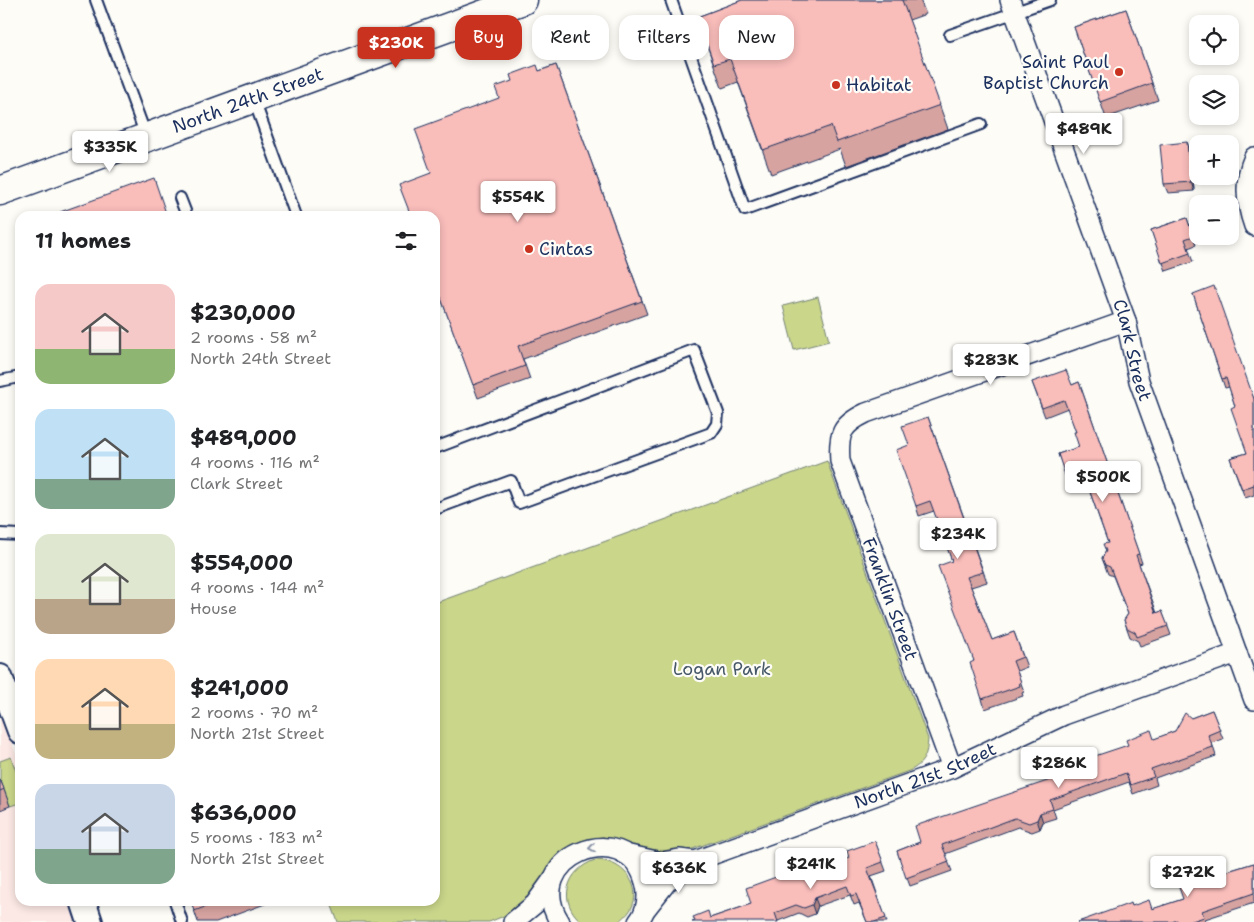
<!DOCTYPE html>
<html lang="en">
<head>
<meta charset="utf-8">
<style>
	:root { --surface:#fff; --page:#f6f6f6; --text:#202124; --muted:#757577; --accent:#c8321e }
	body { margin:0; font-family:"Shantell Sans",sans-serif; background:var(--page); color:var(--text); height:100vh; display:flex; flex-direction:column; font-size:19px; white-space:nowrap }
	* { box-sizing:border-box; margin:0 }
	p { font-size:16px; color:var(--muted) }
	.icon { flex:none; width:28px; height:28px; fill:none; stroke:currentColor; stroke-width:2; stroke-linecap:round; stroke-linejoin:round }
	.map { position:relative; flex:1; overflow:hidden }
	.details { position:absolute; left:15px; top:211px; width:425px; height:695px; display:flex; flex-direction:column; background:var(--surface); border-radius:15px; box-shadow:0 2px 8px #0003 }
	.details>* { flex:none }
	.banner { position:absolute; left:455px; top:15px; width:475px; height:45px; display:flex; gap:10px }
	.buttons { position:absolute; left:1189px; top:15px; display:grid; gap:10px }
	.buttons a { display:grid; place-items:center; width:50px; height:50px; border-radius:10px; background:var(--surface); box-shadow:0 2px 8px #0003; font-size:25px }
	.price { position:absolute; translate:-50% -42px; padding:0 11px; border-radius:5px; background:#fff; color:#222; font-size:16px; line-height:32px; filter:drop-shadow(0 1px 2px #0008) }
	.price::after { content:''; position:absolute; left:50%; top:30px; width:15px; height:11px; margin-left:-8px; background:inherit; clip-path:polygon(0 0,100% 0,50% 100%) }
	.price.current { background:var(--accent); color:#fff }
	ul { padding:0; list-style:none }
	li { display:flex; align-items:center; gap:15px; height:125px; padding:0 20px }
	li span { display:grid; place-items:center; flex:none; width:140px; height:100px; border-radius:15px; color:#555 }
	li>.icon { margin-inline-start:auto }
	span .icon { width:60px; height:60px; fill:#fffc; stroke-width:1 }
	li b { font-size:21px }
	h2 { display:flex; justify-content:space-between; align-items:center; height:60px; padding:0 20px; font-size:21px }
	.pill { padding:0 18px; border-radius:15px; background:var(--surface); box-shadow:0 2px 8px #0003; font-size:18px; line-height:45px }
	.pill.current { background:var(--accent); color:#fff }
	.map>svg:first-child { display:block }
</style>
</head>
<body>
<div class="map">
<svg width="1254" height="922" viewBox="0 0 1254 922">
	<rect width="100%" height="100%" fill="#fdfcf7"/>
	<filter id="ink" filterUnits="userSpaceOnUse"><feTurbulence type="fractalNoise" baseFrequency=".02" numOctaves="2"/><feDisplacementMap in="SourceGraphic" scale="10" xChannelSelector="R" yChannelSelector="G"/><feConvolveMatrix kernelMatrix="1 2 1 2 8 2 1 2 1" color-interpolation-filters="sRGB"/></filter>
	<g filter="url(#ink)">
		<path fill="#fce9e5" d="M0,710L20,765V901H70L77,922H0Z"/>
		<path fill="#cad68a" stroke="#728274" d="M818,297L829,341L794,350L783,306Z
			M827,461L928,739C927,755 924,764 909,771L676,855L639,851L622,841L603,837L581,841L565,849L558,857L539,890L509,914L489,922H338L330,901H435V603Z
			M11,757L20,783V803L10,806L0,779V761Z
			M595,860C631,860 651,901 618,922H582C557,902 566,870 595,860Z"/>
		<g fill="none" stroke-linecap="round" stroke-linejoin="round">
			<g stroke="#1b2f5e" stroke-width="14">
				<path id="service" d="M96,0L146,136
					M671,0L745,210L981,124
					M950,35L1050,0
					M254,100L296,216
					M180,198L187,216
					M0,381L20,377
					M435,448L694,350L718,413L717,424L711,433L519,503L511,481L435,509
					M0,534L20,535
					M175,901L182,922"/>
			</g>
			<g stroke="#1b2f5e" stroke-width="22">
				<g id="minor">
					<path id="s1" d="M1010,0L1126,321L1139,381L1254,700"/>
					<path d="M1254,157C1244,179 1246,204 1254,226"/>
					<path d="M952,768L840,461C838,434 841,425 866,413L1126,321"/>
					<path d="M625,854L661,862L679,859L695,861"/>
					<path id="s2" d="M645,910L667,882L695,861L952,768L1064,715L1237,653"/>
					<path d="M513,922L535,904L553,879"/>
					<path d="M560,922C519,859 626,813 645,882C649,895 647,911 638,922"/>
				</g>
			</g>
			<g stroke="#1b2f5e" stroke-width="28">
				<path id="tertiary" d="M0,677L20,731
					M83,901L90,922"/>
			</g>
			<g stroke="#1b2f5e" stroke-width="31">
				<g id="secondary">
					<path id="s3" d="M0,191L523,0"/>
				</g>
			</g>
			<use href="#service" stroke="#fdfcf7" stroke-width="10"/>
			<use href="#minor" stroke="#fdfcf7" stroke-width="19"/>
			<use href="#tertiary" stroke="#fdfcf7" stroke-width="24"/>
			<use href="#secondary" stroke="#fdfcf7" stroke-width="28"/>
		</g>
		<path fill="#d6a3a0" stroke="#1b2f5e" d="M742,0H920L926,14L909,20L948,129L846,166L840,149L771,174L738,82L722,88L697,17Z
			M1126,9L1158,100L1106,118L1074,27Z
			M556,65L647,314L523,359L530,379L478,398L435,282L431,173L539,71Z
			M1191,151L1194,191L1168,193L1164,184Z
			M1187,218L1196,245L1188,248L1193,262L1166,271L1151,230Z
			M1193,294L1254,398V495L1245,498L1230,458L1247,453L1235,406L1229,387L1225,388Z
			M1032,382L1072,385L1079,382L1142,563L1139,564L1157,613L1162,611L1171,635L1140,646L1138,641L1130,637L1124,620L1128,614L1113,576L1108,574L1102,558L1106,551L1108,543L1086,481L1070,487L1058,454L1079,447L1076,432L1068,408L1045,417Z
			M928,417L987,582L971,587L992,640L1014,632L1027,667L1017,671L1024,692L1022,693L1023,696L985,709L982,699L974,661L952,561L934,511L919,516L916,506L909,445Z
			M1212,710L1223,739L1212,743L1216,756L1155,778L1157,785L1133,794L1129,782L1053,809L1056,818L1043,822L1040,829L1032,832L1018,827L945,854L952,871L910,886L897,851L920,842L1062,776L1175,731L1191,718Z
			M0,779L10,806L0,810Z
			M875,841L886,871L871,876L887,922H867L859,903L854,905L850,895L818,906L815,914L807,917L799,913L778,921L710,918L751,904L797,875L821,868L849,858Z
			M1254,863V903L1205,919L1206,922H1078L1132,906L1153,909L1183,899L1205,878Z
			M191,901H273L216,922H198Z"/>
		<path fill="#ae8482" stroke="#1b2f5e" d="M1187,142L1191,151L1194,191L1191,182Z
			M1040,813L1043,822L1040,829L1037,820Z
			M815,898L818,906L815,914L812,905Z"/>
		<path fill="#f9bdba" stroke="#1b2f5e" d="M742,0H902L940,105L837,142L831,126L763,150L730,59L714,64L697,17Z
			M1126,9L1152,83L1100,102L1074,27Z
			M537,65L539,71L556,65L642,301L518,346L525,366L473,385L435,282V216H411L399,185L431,173L415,129L499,98L495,87L512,81L510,75Z
			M1187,142L1191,182L1164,184L1160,145Z
			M154,178L167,216H62L60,212Z
			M1187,218L1193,236L1185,239L1190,253L1162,263L1151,230Z
			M1214,286L1254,399V485L1242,489L1230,458L1247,453L1231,408L1235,406L1226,378L1222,379L1193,294Z
			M1066,370L1072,385L1079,382L1139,554L1136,555L1156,613L1162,611L1168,626L1137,637L1135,632L1127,628L1124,620L1128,614L1110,567L1105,565L1102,558L1106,551L1103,544L1108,543L1083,472L1066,478L1058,454L1079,447L1074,432H1076L1064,400L1042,408L1032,382Z
			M928,417L983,572L967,577L992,640L1014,632L1023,657L1013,661L1021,682L1019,683L1020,686L982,699L970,663L974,661L938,566L952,561L930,501L916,506L896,450L909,445L902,426Z
			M1212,710L1220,730L1208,735L1213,747L1151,769L1154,777L1130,785L1126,773L1050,800L1053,809L1040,813L1037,820L1029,823L1015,818L942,845L949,862L906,878L897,851L920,842L915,826L1062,776L1059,768L1128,745L1126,740L1151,730L1154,739L1175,731L1185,713L1191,718Z
			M0,779L4,789L0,791Z
			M875,841L883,862L867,868L886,918L874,922H867L856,894L851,896L847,886L815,898L812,905L804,908L796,905L775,913L778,922H692L695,921L693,917L708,911L710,918L751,904L746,888L795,870L797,875L820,866L821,868L849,858L847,851Z
			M1254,863V893L1202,911L1204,917L1189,922H1177V920L1172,922H1078L1131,903L1132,906L1149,900L1152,909L1183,899L1175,876L1201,867L1205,878Z
			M191,901H221L194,911Z"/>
		<defs><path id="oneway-chevron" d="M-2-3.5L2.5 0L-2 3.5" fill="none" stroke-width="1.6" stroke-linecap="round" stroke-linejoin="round" transform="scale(1.25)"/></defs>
		<use stroke="#8c96aa" href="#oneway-chevron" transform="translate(592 848) rotate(172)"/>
	</g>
	<g fill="#c8321e" stroke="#fdfcf7" stroke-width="2">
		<circle cx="1119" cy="72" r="5"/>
		<circle cx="836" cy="85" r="5"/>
		<circle cx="529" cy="249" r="5"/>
	</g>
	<g text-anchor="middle" stroke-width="4.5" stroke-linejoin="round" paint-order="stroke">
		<g font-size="18" fill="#1b2f5e" stroke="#fdfcf7" text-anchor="start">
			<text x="1109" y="68" text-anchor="end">Saint Paul<tspan x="1109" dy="21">Baptist Church</tspan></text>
			<text x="846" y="91">Habitat</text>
			<text x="539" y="255">Cintas</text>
		</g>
		<g font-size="18" fill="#1b2f5e" stroke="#fdfcf7">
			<text dy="6" stroke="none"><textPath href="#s3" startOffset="264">North 24th Street</textPath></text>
			<text dy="6" stroke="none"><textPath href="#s1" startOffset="371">Clark Street</textPath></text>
			<text transform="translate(890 599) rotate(70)" y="6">Franklin Street</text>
			<text dy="6" stroke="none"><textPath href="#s2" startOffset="316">North 21st Street</textPath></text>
		</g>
		<g font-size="18" fill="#475969" stroke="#fdfcf7">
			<text x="722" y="675">Logan Park</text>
		</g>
	</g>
</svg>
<div class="buttons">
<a><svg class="icon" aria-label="locate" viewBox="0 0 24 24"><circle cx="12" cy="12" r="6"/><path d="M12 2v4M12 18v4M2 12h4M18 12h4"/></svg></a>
<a><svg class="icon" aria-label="layers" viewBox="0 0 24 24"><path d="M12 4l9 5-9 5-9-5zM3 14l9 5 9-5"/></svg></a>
<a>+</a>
<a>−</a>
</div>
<b class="price current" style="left:396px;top:69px">$230K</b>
<b class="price" style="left:1084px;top:155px">$489K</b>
<b class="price" style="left:110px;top:173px">$335K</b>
<b class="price" style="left:518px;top:223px">$554K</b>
<b class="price" style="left:991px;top:386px">$283K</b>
<b class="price" style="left:1103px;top:503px">$500K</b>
<b class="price" style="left:958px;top:560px">$234K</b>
<b class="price" style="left:1059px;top:789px">$286K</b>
<b class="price" style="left:811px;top:890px">$241K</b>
<b class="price" style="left:679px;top:894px">$636K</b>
<b class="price" style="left:1188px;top:898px">$272K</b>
<div class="banner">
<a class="pill current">Buy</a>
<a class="pill">Rent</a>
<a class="pill">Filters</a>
<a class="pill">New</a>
</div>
<section class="details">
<h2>11 homes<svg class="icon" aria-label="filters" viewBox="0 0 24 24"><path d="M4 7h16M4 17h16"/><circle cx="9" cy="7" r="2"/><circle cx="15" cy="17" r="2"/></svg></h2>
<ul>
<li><span style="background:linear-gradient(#f6c9c9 65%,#8fb573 0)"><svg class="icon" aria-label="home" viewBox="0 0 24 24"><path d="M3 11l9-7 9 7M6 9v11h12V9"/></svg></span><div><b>$230,000</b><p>2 rooms · 58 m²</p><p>North 24th Street</p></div></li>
<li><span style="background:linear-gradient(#bfe0f5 70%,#7fa58c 0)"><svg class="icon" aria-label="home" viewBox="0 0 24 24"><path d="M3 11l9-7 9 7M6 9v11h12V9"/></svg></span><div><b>$489,000</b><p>4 rooms · 116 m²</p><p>Clark Street</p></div></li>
<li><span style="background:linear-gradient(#dfe7d0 65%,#b9a48a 0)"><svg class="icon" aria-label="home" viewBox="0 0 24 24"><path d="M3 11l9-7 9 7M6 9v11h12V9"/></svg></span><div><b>$554,000</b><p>4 rooms · 144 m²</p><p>House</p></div></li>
<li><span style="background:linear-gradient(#ffd9b3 65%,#c2b280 0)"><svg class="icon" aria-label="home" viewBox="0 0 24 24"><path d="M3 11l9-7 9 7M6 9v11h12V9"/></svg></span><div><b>$241,000</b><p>2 rooms · 70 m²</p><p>North 21st Street</p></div></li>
<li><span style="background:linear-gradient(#c9d6e8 65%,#7fa58c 0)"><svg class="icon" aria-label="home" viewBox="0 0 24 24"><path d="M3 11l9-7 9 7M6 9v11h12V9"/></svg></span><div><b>$636,000</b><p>5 rooms · 183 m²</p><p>North 21st Street</p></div></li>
</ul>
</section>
</div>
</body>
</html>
